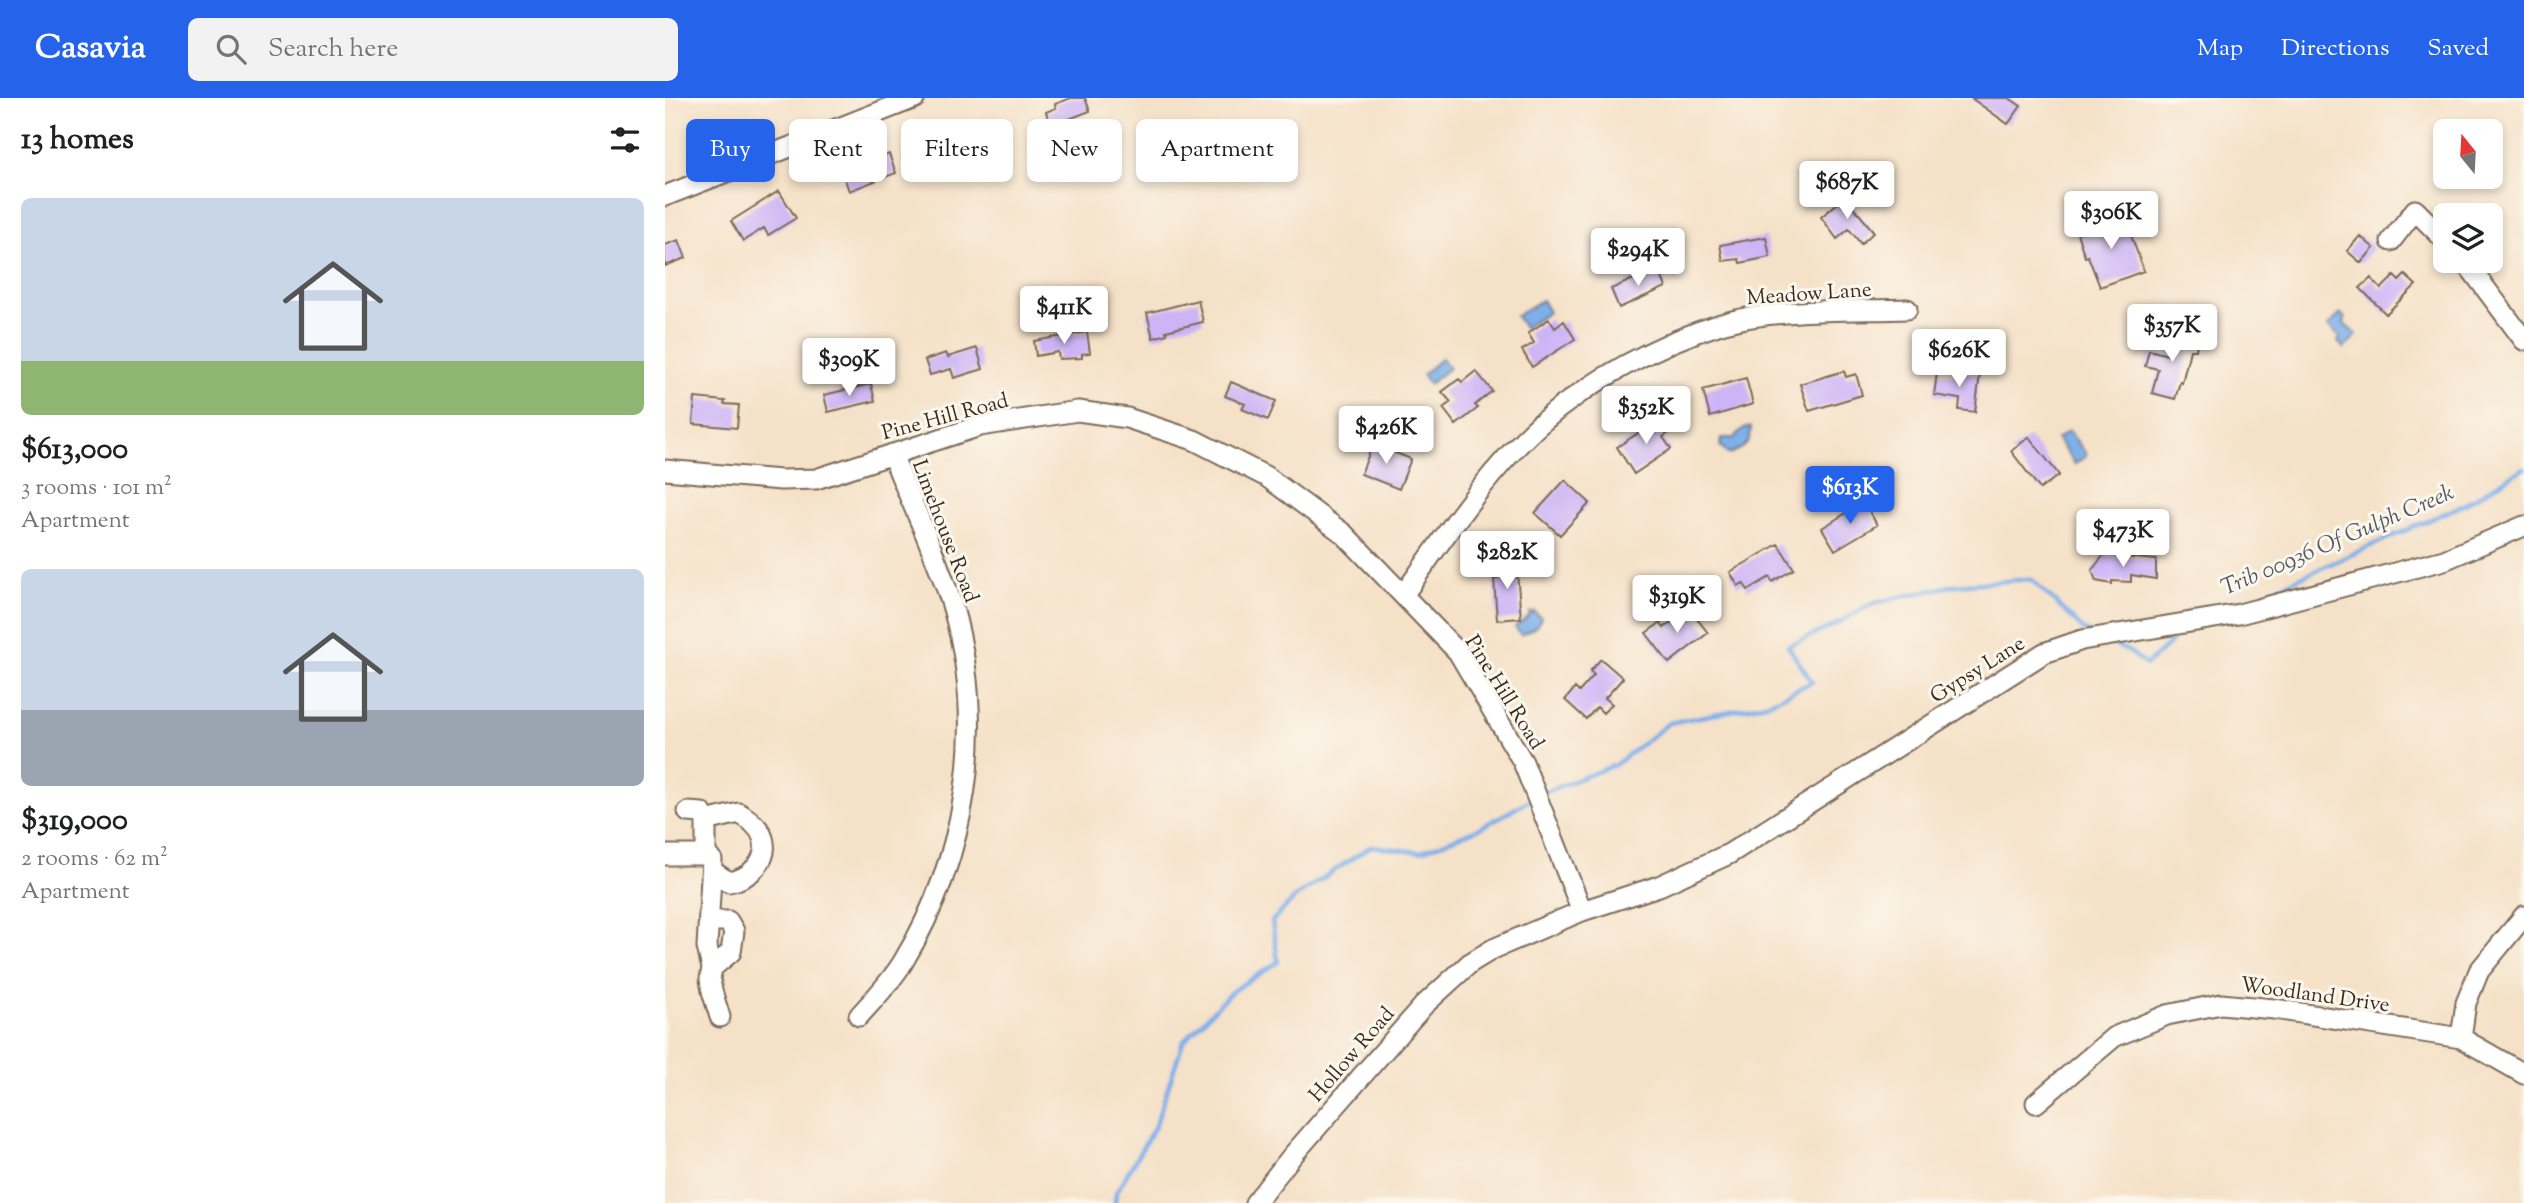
<!DOCTYPE html>
<html lang="en">
<head>
<meta charset="utf-8">
<style>
	:root { --surface:#fff; --page:#f2f2f2; --text:#202124; --muted:#757577; --accent:#2563eb }
	body { margin:0; font-family:"Sorts Mill Goudy",serif; background:var(--page); color:var(--text); height:100vh; display:flex; flex-direction:column; font-size:26px; white-space:nowrap }
	* { box-sizing:border-box; margin:0 }
	p { font-size:23px; color:var(--muted) }
	.icon { flex:none; width:38px; height:38px; fill:none; stroke:currentColor; stroke-width:2; stroke-linecap:round; stroke-linejoin:round }
	.map { position:relative; flex:1; overflow:hidden }
	.sheet { display:flex; flex-direction:column; background:var(--surface); width:665px }
	.sheet>* { flex:none }
	.top-card { position:absolute; left:21px; top:21px; width:665px; height:63px; display:flex; gap:14px }
	.needle { width:46px; rotate:342deg }
	.tools { position:absolute; left:1768px; top:21px; display:grid; gap:14px }
	.tools a { display:grid; place-items:center; width:70px; height:70px; border-radius:10px; background:var(--surface); box-shadow:0 4px 10px #0003; font-size:35px }
	.price { position:absolute; translate:-50% -60px; padding:0 16px; border-radius:7px; background:#fff; color:#222; font-size:23px; line-height:46px; filter:drop-shadow(0 2px 4px #0008) }
	.price::after { content:''; position:absolute; left:50%; top:42px; width:21px; height:16px; margin-left:-10px; background:inherit; clip-path:polygon(0 0,100% 0,50% 100%) }
	.price.active { background:var(--accent); color:#fff }
	ul { padding:0; list-style:none }
	li { display:grid; align-content:center; gap:14px; height:371px; padding:0 21px }
	li span { display:grid; place-items:center; height:217px; border-radius:10px; color:#555 }
	li>.icon { margin-inline-start:auto }
	span .icon { width:126px; height:126px; fill:#fffc; stroke-width:1 }
	li b { font-size:30px }
	h2 { display:flex; justify-content:space-between; align-items:center; height:84px; padding:0 21px; font-size:30px }
	.tag { padding:0 24px; border-radius:10px; background:var(--surface); box-shadow:0 4px 10px #0003; font-size:24px; line-height:63px }
	.tag.active { background:var(--accent); color:#fff }
	header { display:flex; align-items:center; gap:42px; box-sizing:border-box; height:98px; padding:0 35px; background:var(--accent); color:#fff }
	header strong { font-size:33px }
	nav { display:flex; gap:38px; margin-inline-start:auto; font-size:24px }
	.search { width:490px; height:63px; background:var(--page); display:flex; align-items:center; gap:18px; box-sizing:border-box; padding:0 24px; border-radius:10px; color:var(--muted); font-size:26px }
	main { display:flex; flex:1; min-height:0 }
	.map>svg:first-child { display:block }
</style>
</head>
<body>
<header>
<strong>Casavia</strong>
<div class="search"><svg class="icon" aria-label="search" viewBox="0 0 24 24"><circle cx="10" cy="10" r="6"/><path d="M15 15l6 6"/></svg>Search here</div>
<nav><a>Map</a><a>Directions</a><a>Saved</a></nav>
</header>
<main>
<section class="sheet">
<h2>13 homes<svg class="icon" aria-label="filters" viewBox="0 0 24 24"><path d="M4 7h16M4 17h16"/><circle cx="9" cy="7" r="2"/><circle cx="15" cy="17" r="2"/></svg></h2>
<ul>
<li><span style="background:linear-gradient(#c9d6e8 75%,#8fb573 0)"><svg class="icon" aria-label="home" viewBox="0 0 24 24"><path d="M3 11l9-7 9 7M6 9v11h12V9"/></svg></span><div><b>$613,000</b><p>3 rooms · 101 m²</p><p>Apartment</p></div></li>
<li><span style="background:linear-gradient(#c9d6e8 65%,#9aa5b1 0)"><svg class="icon" aria-label="home" viewBox="0 0 24 24"><path d="M3 11l9-7 9 7M6 9v11h12V9"/></svg></span><div><b>$319,000</b><p>2 rooms · 62 m²</p><p>Apartment</p></div></li>
</ul>
</section>
<div class="map">
<svg width="1859" height="1105" viewBox="0 0 1859 1105">
	<rect width="100%" height="100%" fill="#fbf7ec"/>
	<filter id="ink" filterUnits="userSpaceOnUse"><feTurbulence type="fractalNoise" baseFrequency=".0143" numOctaves="2"/><feDisplacementMap in="SourceGraphic" scale="14" xChannelSelector="R" yChannelSelector="G"/><feConvolveMatrix kernelMatrix="1 2 1 2 8 2 1 2 1" color-interpolation-filters="sRGB"/></filter>
	<filter id="wash" filterUnits="userSpaceOnUse"><feTurbulence type="fractalNoise" baseFrequency=".00686" numOctaves="4" result="noise"/><feDisplacementMap in="SourceGraphic" scale="28" xChannelSelector="R" yChannelSelector="G"/><feGaussianBlur stdDeviation="1.57" result="paint"/><feColorMatrix in="noise" values="0 0 0 0 0 0 0 0 0 0 0 0 0 0 0 0 0 1.4 0 .05"/><feComposite in="paint" operator="in"/></filter>
	<g filter="url(#wash)">
		<rect width="100%" height="100%" fill="#f5e1c7"/>
		<path fill="#7eafe9" stroke="#5c6c84" stroke-width="2" d="M877,202L884,214L859,230L851,218Z
			M1676,216L1680,220L1679,226L1692,237L1679,250L1673,244L1675,239L1663,228Z
			M777,260L784,270L764,286L757,277Z
			M1081,329H1086C1085,347 1080,350 1064,356L1055,348L1057,340H1069Z
			M1404,333L1422,357L1410,366L1392,341Z
			M869,513L876,520L872,528L856,537L850,529L863,519L865,514L867,516Z"/>
		<g fill="none" stroke-linecap="round" stroke-linejoin="round">
			<path stroke="#7eafe9" stroke-width="4.5" d="M1571,508L1800,406L1859,370
				M1519,520L1523,513L1541,512
				M1445,545L1465,554L1481,567L1505,545L1512,534
				M877,695L950,667L1004,625L1101,606L1147,584L1123,548L1166,529L1208,505L1290,487L1366,481L1418,531L1424,535
				M450,1105L451,1095L490,1028L518,944L566,894L613,864L607,823L633,797L706,748L755,754L815,730L867,701"/>
		</g>
		<g id="blocks">
			<path fill="#ccb4f6" d="M406,0H420L425,13L386,28L381,14L391,10L390,6Z
				M1306,0H1344L1356,8L1343,26Z
				M311,32L319,56L277,72L270,52L297,43L295,38Z
				M224,56L231,75L184,93L179,79L200,71L198,66Z
				M114,93L131,120L103,137L99,130L78,143L66,123Z
				M1180,99L1209,134L1196,146L1184,131L1172,141L1156,119Z
				M1459,118L1479,173L1435,189L1423,158L1420,159L1412,135Z
				M1695,138L1709,150L1696,165L1682,153Z
				M1101,139L1105,159L1075,165L1074,161L1058,163L1055,147Z
				M14,142L21,160L0,168V147Z
				M993,170L1001,189L954,210L946,191Z
				M1740,177L1751,187L1721,216L1695,190L1706,180L1716,191L1729,178L1734,183Z
				M533,202L538,224L501,233L502,236L488,240L482,215Z
				M884,221L890,230L899,223L910,241L867,269L857,252L869,245L863,235Z
				M1517,230L1534,234L1531,252H1525L1517,285L1515,284L1510,301L1487,295L1493,271L1480,268L1484,252L1503,257L1507,246L1515,242Z
				M422,234L425,255L417,256V260L394,261L393,254L371,258L369,243Z
				M312,250L318,271L289,280L286,271L265,277L260,262L281,255L283,259Z
				M811,273L827,293L810,307L813,310L791,327L778,310L786,304L777,294L794,281L797,284Z
				M1179,273L1181,279L1191,276L1197,297L1144,313L1135,286Z
				M1299,274L1315,276L1310,314L1294,312L1295,301L1269,297L1272,275L1298,278Z
				M1081,280L1088,306L1045,319L1038,292Z
				M566,284L611,303L603,322L577,311L580,306L560,298Z
				M206,286L210,303L163,314L159,297Z
				M30,300L60,303L59,306L74,307L72,330L28,326Z
				M998,319L1007,333L998,339L1006,351L969,376L952,349Z
				M1364,339L1394,377L1375,391L1346,353Z
				M708,346L746,361L734,391L696,376Z
				M900,382L925,405L895,437L870,415Z
				M1199,404L1212,427L1170,452L1157,430Z
				M1113,446L1129,471L1107,484L1105,479L1083,492L1078,485L1073,488L1065,474Z
				M1439,457L1491,462V481L1466,477V484L1447,483V486L1431,483L1427,472Z
				M851,463L856,520L832,522L829,481H833L831,464Z
				M1024,510L1043,535L1004,565L981,535L995,525L999,530Z
				M936,561L958,580L940,600L947,606L938,615L932,609L921,621L900,602L910,590L914,594L929,577L925,573Z"/>
		</g>
	</g>
	<g filter="url(#ink)">
		<use href="#blocks" fill-opacity="0" stroke="#7c6a59" stroke-width="2"/>
		<g fill="none" stroke-linecap="round" stroke-linejoin="round">
			<g stroke="#7c6a59" stroke-width="23">
				<path id="minor" d="M0,98L250,0
					M1726,143L1750,112L1780,142
					M1800,163L1859,242
					M0,372L116,382L151,381L315,328L413,313L462,320L529,342L602,379L679,436L793,554L858,664L917,813
					M739,496C780,438 822,374 875,326C924,283 994,245 1056,226C1110,210 1185,213 1242,211
					M23,714L37,715L41,723V757
					M41,723L74,715C84,721 95,729 98,740C105,763 83,781 64,784L47,773
					M0,757H41L47,762L42,849L47,870L45,881L47,893L55,919
					M44,823H63L69,833L66,854L47,870
					M194,918C209,901 226,884 238,864C302,758 322,630 288,510C272,457 247,407 227,356
					M1796,940L1801,905L1814,873L1859,818
					M1371,1005L1449,939L1502,917L1556,906L1609,911L1796,940L1859,976
					M590,1105L627,1058L759,907L805,865L828,851L917,813L994,788L1064,756L1379,555L1417,542L1574,516L1779,462L1859,428"/>
			</g>
			<use href="#minor" stroke="#fff" stroke-width="19"/>
		</g>
	</g>
	<g text-anchor="middle" stroke-width="6" stroke-linejoin="round" paint-order="stroke">
		<g font-size="21" fill="#3b2a1e" stroke="#fbf7ec">
			<text transform="translate(1144 195) rotate(-4)" y="7">Meadow Lane</text>
			<text transform="translate(280 318) rotate(-15)" y="7">Pine Hill Road</text>
			<text transform="translate(281 433) rotate(69)" y="7">Limehouse Road</text>
			<text transform="translate(1312 571) rotate(-32)" y="7">Gypsy Lane</text>
			<text transform="translate(840 594) rotate(58)" y="7">Pine Hill Road</text>
			<text transform="translate(1650 896) rotate(8)" y="7">Woodland Drive</text>
			<text transform="translate(686 956) rotate(-49)" y="7">Hollow Road</text>
		</g>
		<g font-size="23" font-style="italic" fill="#525965" stroke="#fbf7ec">
			<text transform="translate(1672 441) rotate(-23)" y="8">Trib 00936 Of Gulph Creek</text>
		</g>
	</g>
</svg>
<div class="tools">
<a><svg class="needle" viewBox="-14 -14 28 28"><path d="M0-13l5 13h-10z" fill="#e53935"/><path d="M0 13l5-13h-10z" fill="#757577"/></svg></a>
<a><svg class="icon" aria-label="layers" viewBox="0 0 24 24"><path d="M12 4l9 5-9 5-9-5zM3 14l9 5 9-5"/></svg></a>
</div>
<b class="price" style="left:1182px;top:123px">$687K</b>
<b class="price" style="left:1446px;top:153px">$306K</b>
<b class="price" style="left:973px;top:190px">$294K</b>
<b class="price" style="left:399px;top:248px">$411K</b>
<b class="price" style="left:1507px;top:266px">$357K</b>
<b class="price" style="left:1294px;top:291px">$626K</b>
<b class="price" style="left:184px;top:300px">$309K</b>
<b class="price" style="left:981px;top:348px">$352K</b>
<b class="price" style="left:721px;top:368px">$426K</b>
<b class="price active" style="left:1185px;top:428px">$613K</b>
<b class="price" style="left:1458px;top:471px">$473K</b>
<b class="price" style="left:842px;top:493px">$282K</b>
<b class="price" style="left:1012px;top:537px">$319K</b>
<div class="top-card">
<a class="tag active">Buy</a>
<a class="tag">Rent</a>
<a class="tag">Filters</a>
<a class="tag">New</a>
<a class="tag">Apartment</a>
</div>
</div>
</main>
</body>
</html>
